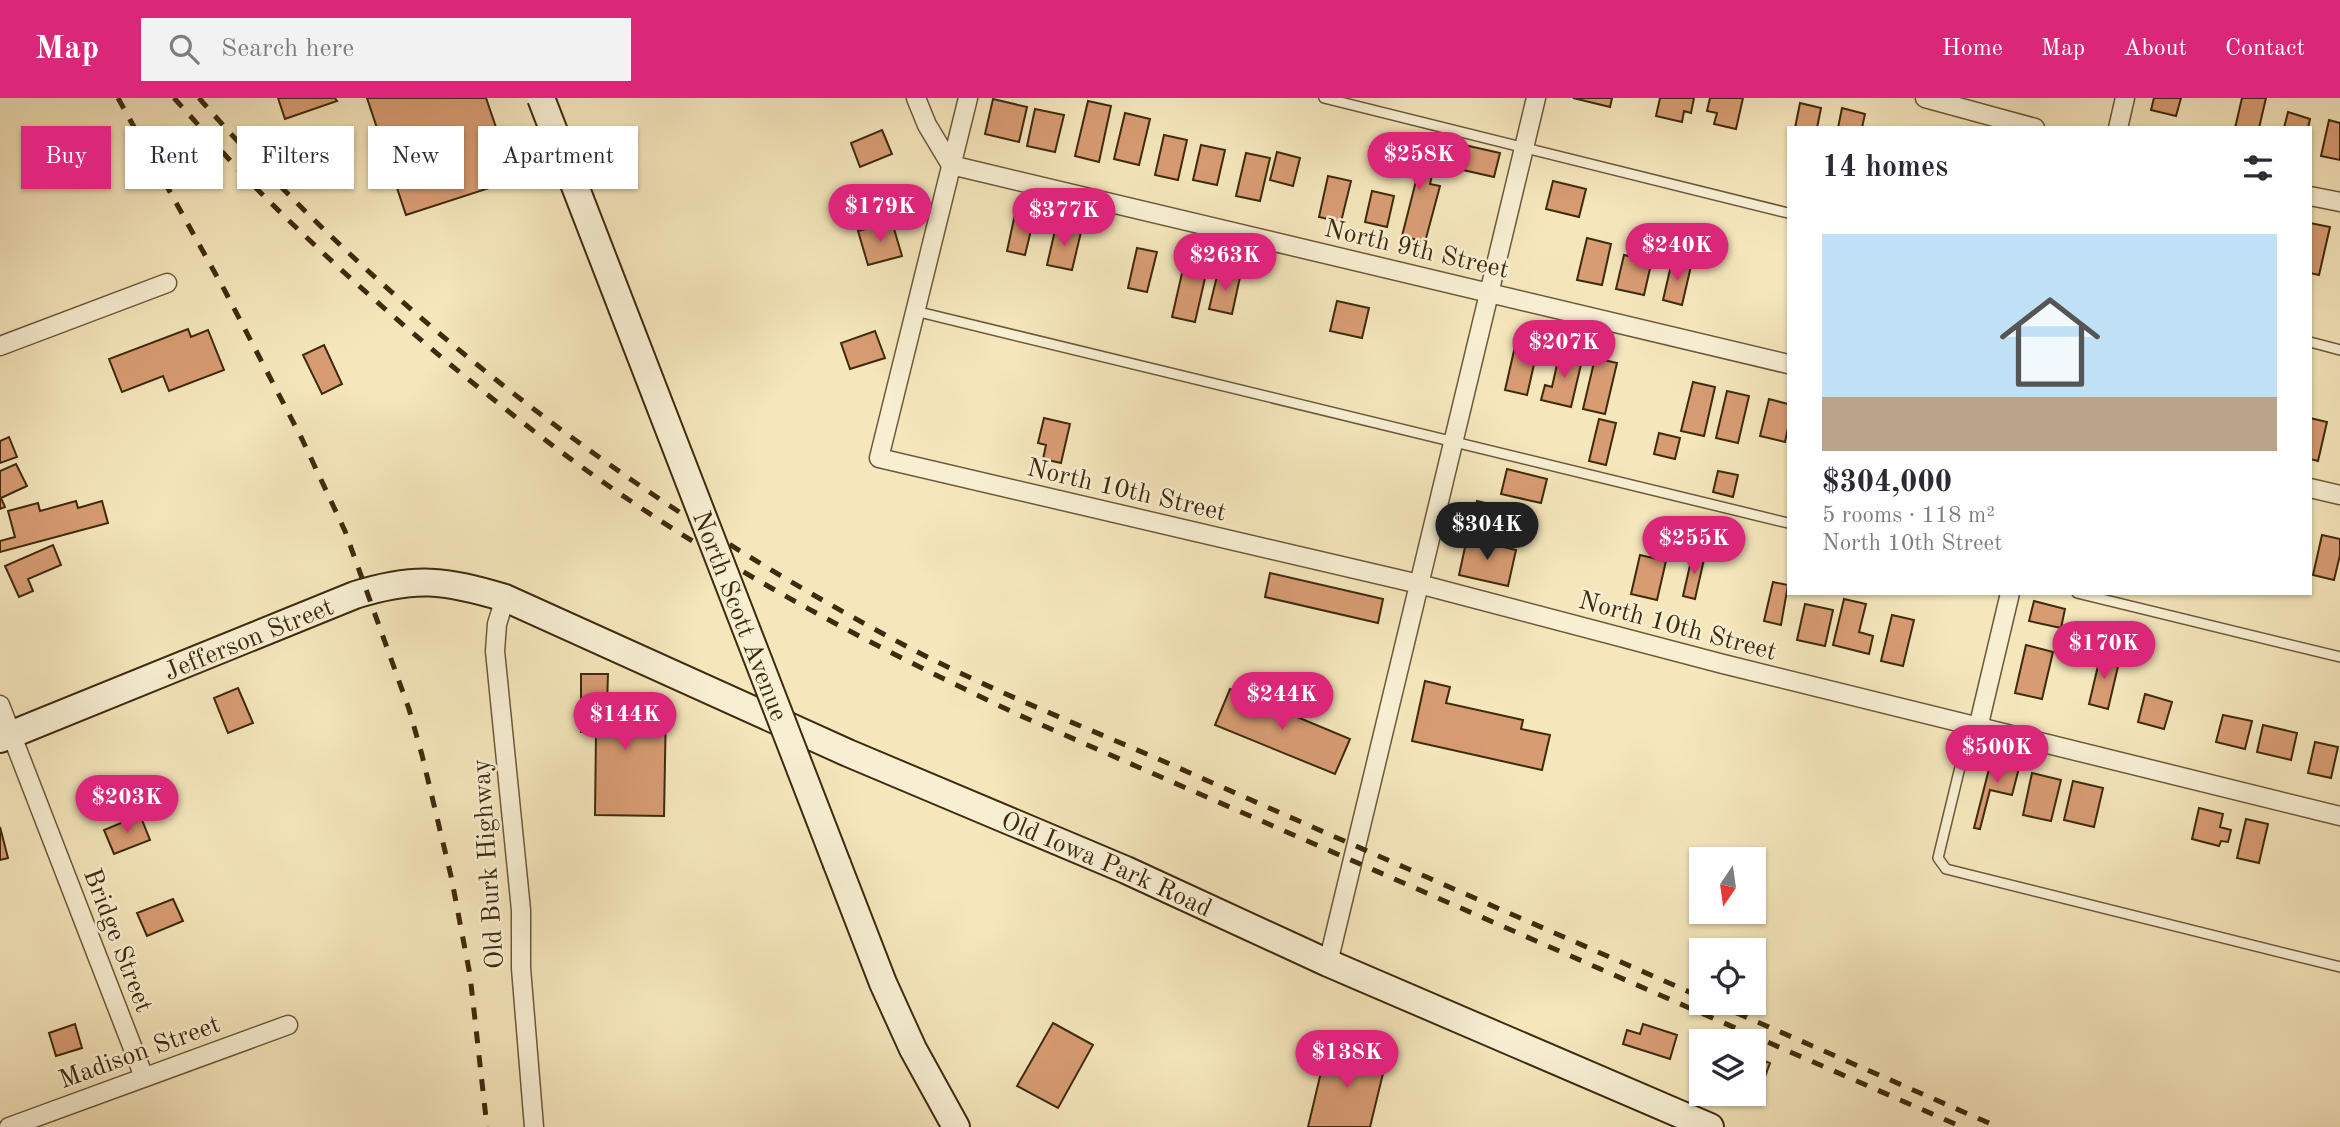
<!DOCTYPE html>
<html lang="en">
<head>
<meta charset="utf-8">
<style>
	:root { --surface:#fff; --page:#f2f2f3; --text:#2b2b33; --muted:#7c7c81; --accent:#db2777 }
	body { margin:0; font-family:"Old Standard TT",serif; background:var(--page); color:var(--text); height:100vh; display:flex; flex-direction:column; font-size:26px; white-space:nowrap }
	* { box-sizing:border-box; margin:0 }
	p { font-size:23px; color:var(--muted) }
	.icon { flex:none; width:38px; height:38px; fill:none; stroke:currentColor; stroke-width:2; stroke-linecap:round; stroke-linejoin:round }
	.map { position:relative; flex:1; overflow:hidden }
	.drawer { position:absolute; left:1787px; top:28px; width:525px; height:469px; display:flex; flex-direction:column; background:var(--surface); border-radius:0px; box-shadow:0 2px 5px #0004 }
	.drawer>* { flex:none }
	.hud { position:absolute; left:21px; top:28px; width:665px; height:63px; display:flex; gap:14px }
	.needle { width:46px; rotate:193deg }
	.tools { position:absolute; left:1689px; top:749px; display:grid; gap:14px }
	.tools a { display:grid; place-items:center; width:77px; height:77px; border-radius:0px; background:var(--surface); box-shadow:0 2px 5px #0004; font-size:35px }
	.price { position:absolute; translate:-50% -60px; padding:0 16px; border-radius:24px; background:var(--accent); color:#fff; font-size:23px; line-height:46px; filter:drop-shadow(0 2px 4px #0008) }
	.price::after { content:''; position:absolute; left:50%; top:42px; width:21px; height:16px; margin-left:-10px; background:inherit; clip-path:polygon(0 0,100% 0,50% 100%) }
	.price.active { background:#222; color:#fff }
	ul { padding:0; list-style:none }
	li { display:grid; align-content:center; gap:14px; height:371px; padding:0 35px }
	li span { display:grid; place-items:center; height:217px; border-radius:0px; color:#555 }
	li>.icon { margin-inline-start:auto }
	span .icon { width:126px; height:126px; fill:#fffc; stroke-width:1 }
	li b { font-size:30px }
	h2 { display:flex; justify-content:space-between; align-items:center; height:84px; padding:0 35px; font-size:30px }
	.tag { padding:0 24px; border-radius:0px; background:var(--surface); box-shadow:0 2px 5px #0004; font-size:24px; line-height:63px }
	.tag.active { background:var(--accent); color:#fff }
	header { display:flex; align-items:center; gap:42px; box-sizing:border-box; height:98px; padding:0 35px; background:var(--accent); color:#fff }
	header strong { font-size:33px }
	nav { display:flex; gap:38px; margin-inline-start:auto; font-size:24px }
	.search { width:490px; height:63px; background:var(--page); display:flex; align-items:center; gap:18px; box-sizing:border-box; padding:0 24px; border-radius:0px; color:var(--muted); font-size:26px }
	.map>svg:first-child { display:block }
</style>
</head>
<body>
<header>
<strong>Map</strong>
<div class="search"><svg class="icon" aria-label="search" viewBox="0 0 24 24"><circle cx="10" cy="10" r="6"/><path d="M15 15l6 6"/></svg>Search here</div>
<nav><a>Home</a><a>Map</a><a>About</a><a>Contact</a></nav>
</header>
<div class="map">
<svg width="2340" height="1029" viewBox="0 0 2340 1029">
	<rect width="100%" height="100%" fill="#f5e6bc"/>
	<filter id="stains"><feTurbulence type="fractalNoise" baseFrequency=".00286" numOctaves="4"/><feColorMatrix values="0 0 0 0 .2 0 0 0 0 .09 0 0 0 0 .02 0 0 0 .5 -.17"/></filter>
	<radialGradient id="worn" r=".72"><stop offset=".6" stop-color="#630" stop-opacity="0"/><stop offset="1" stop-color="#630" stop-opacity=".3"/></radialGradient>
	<path fill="#d89c73" stroke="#3e2a0d" stroke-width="2" d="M278,0H335L337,3L285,21Z
		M367,0H486L514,82L406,117Z
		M1573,0H1612L1610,9Z
		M1660,0H1694L1691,15L1684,13L1682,24L1656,18Z
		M1710,0H1743L1736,31L1714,26L1717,15L1707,13Z
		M2154,0H2181L2176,18L2151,12Z
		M2242,0H2266L2259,30H2235Z
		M993,1L1027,9L1019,44L985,36Z
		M1088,3L1111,8L1099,64L1075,58Z
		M1800,5L1821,10L1817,30H1795Z
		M1842,10L1865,16L1862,30H1838Z
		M1035,11L1064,17L1055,54L1027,48Z
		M2288,14L2310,21L2308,30H2284Z
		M1125,15L1150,21L1139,67L1114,61Z
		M2329,22L2340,25V62L2321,58Z
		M882,32L892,56L860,69L851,45Z
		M1164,37L1187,42L1178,82L1155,77Z
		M1460,46L1500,55L1494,79L1454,70Z
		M1201,47L1225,52L1217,87L1193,82Z
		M1403,49L1437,57L1430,86L1440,88L1425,144L1402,138L1417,79L1397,74Z
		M1277,54L1300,60L1293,88L1270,82Z
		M1246,55L1270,60L1260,103L1236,98Z
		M1328,78L1351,83L1341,124L1319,119Z
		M1553,83L1586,91L1579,119L1546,111Z
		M1372,93L1394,98L1387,129L1365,124Z
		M1015,116L1034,120L1025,157L1007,153Z
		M892,124L902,158L868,167L858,133Z
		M2310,125L2330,129L2319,177L2310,175Z
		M1056,128L1081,134L1072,172L1047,167Z
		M1587,140L1611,146L1602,187L1577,182Z
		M1137,150L1157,154L1147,194L1128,190Z
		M1641,150L1654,153L1644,197L1616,191L1624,157L1638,160Z
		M1185,162L1208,167L1195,224L1172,219Z
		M1672,163L1691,168L1682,207L1663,202Z
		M1218,174L1240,179L1232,216L1209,211Z
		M1337,203L1369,210L1362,240L1330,233Z
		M188,231L191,239L208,232L224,272L169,293L163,278L122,294L109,261Z
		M875,233L885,260L850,271L841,245Z
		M1516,244L1538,249L1527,297L1505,292Z
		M324,247L342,286L322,296L303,257Z
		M1560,253L1583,258L1571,309L1541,302L1545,287L1552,289Z
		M1595,260L1617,265L1605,316L1583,311Z
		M1693,284L1715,289L1704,338L1681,333Z
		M1727,293L1749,298L1738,345L1716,340Z
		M1769,301L1788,306V330L1785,344L1760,338Z
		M1044,320L1070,326L1061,365L1043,361L1046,347L1038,345Z
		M2310,320L2327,324L2318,363L2310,361Z
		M1599,321L1616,325L1606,367L1589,363Z
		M1659,335L1680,340L1675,361L1654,356Z
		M9,339L17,359L0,365V343Z
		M16,366L27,388L1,400L5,409L0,411V373Z
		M1507,371L1547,381L1541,405L1501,396Z
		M1718,373L1738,377L1733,399L1713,394Z
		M76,403L78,410L102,403L108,425L0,454V443L15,439L8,413L38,405L40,413Z
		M1477,403L1515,412L1510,436L1471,427Z
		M2322,437L2340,441V457L2334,482L2313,477Z
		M1467,440L1516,452L1508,488L1459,477Z
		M53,447L61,467L28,481L33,493L19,499L5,468Z
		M1693,454L1705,457L1695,501L1683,498Z
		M1640,457L1666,463L1657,502L1631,496Z
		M1270,475L1383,501L1378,525L1265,499Z
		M1773,484L1788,487L1781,527L1764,523Z
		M1844,501L1866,506L1859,534L1873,538L1869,556L1833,547Z
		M2034,503L2065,511L2061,530L2029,523Z
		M1805,506L1833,512L1825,548L1797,542Z
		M1892,517L1914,522L1903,568L1881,563Z
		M2026,547L2053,554L2042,601L2015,595Z
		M2101,555L2120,560L2108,611L2089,606Z
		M581,576H608L607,608H666L664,718L595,717L596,634H581Z
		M1425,583L1450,589L1446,605L1523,622L1521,631L1550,637L1542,672L1412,643Z
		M238,590L253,625L228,635L214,600Z
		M1230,591L1350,641L1335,676L1215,627Z
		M2145,596L2172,604L2164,631L2138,624Z
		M2223,617L2252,623L2245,651L2216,644Z
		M2263,627L2297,635L2291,662L2257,654Z
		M2315,644L2338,649L2331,680L2308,675Z
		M1991,663L2019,670L2012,697L1990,692L1980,731L1974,730Z
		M2032,675L2061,682L2051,723L2023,717Z
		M2073,683L2103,690L2094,729L2064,722Z
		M2199,710L2223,716L2220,729L2231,732L2228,744L2221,743L2219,748L2192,741Z
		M140,717L150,742L114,756L104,732Z
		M2246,721L2268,726L2259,765L2237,760Z
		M0,729L8,760L0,762Z
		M173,801L183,823L147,838L137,815Z
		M1053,925L1093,947L1058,1010L1017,988Z
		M75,926L82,950L56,958L49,935Z
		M1643,926L1677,937L1670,961L1623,946L1627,932L1640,936Z
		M1327,949L1386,963L1370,1029H1308Z
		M1754,959L1770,965L1756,1003L1738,996H1754Z"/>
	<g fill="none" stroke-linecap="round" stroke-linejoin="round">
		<g stroke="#6c5939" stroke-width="12">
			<path id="lane" d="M1324,0L1788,115
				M915,213L1788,425
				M2310,244L2340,252
				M2077,495L2340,559
				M1970,628L1938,760L1946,771L2340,869"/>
		</g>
		<g stroke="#6c5939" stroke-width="21">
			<path id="street" d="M916,0L927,27L951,67L1788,266
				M968,0L879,360L1419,486L1723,566L2340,718
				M1925,0L2035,30
				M2118,30L2125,0
				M2310,98L2340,104
				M0,248L167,185
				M2310,390L2340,397
				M505,500L497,526L495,553L521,812V870L534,1029
				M0,607L144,979
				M1978,630L2010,495
				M1328,865L1536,0
				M9,1029L288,927"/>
		</g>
		<g stroke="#3e2a0d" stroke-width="30">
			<g id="secondary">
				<path id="s1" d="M0,641L355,497C416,478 444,482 505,500L848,655L1126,772L1328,865L1710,1029"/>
				<path d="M837,766L883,885L913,951L956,1029"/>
			</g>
		</g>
		<use href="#lane" stroke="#f8efd3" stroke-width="9"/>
		<use href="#street" stroke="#f8efd3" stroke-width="18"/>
		<use href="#secondary" stroke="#f8efd3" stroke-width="26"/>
		<path stroke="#3e2a0d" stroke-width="5" stroke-dasharray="12 12" stroke-linecap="butt" d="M118,0L225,193L302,341L345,433L367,494L409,611L422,657L451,778L470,877L487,1029
			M174,0C206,35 237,72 271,105C357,190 451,270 548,344C693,454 855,540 1019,617L1962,1029
			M199,0C395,225 642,408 904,547C991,593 1083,628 1172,667C1348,745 1525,822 1701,899
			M1714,905L1998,1029"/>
		<g stroke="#3e2a0d" stroke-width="30" stroke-linecap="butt">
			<g id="secondary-bridge">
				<path id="s2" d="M541,0L837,766"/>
			</g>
		</g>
		<use href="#secondary-bridge" stroke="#f8efd3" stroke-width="26"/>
	</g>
	<g text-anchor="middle" stroke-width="5" stroke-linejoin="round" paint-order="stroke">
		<g font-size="26" fill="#3e2a0d" stroke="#f8efd3">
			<text transform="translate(1417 150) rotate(13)" y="9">North 9th Street</text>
			<text transform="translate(1127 391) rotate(13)" y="9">North 10th Street</text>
			<text dy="9" stroke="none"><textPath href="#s2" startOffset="555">North Scott Avenue</textPath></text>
			<text transform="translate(1678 527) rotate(15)" y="9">North 10th Street</text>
			<text dy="9" stroke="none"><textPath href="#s1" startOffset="268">Jefferson Street</textPath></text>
			<text transform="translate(487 766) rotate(-94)" y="9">Old Burk Highway</text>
			<text dy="9" stroke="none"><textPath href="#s1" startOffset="1194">Old Iowa Park Road</textPath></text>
			<text transform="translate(119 842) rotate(69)" y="9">Bridge Street</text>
			<text transform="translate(139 953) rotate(-20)" y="9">Madison Street</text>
		</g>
	</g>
	<rect width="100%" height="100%" filter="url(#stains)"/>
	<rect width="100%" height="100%" fill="url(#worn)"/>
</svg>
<div class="tools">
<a><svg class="needle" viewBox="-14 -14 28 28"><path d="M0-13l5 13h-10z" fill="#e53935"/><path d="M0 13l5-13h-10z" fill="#7c7c81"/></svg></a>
<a><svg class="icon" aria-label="locate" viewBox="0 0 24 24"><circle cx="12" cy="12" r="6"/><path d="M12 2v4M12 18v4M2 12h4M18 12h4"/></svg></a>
<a><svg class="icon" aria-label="layers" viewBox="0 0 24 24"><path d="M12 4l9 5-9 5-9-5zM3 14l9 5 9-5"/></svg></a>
</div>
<b class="price" style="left:1419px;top:94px">$258K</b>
<b class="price" style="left:880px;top:146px">$179K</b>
<b class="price" style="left:1064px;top:150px">$377K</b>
<b class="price" style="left:1677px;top:185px">$240K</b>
<b class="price" style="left:1225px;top:195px">$263K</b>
<b class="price" style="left:1564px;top:282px">$207K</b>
<b class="price active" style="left:1487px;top:464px">$304K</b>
<b class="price" style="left:1694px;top:478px">$255K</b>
<b class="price" style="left:2104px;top:583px">$170K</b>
<b class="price" style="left:1282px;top:634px">$244K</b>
<b class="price" style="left:625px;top:654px">$144K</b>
<b class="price" style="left:1997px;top:687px">$500K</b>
<b class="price" style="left:127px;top:737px">$203K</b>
<b class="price" style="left:1347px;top:992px">$138K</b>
<div class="hud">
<a class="tag active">Buy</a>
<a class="tag">Rent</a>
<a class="tag">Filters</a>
<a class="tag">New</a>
<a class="tag">Apartment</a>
</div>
<section class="drawer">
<h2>14 homes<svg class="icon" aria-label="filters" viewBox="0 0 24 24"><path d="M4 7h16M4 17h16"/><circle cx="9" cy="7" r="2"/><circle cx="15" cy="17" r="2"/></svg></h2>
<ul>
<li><span style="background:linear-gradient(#bfe0f5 75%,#b9a48a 0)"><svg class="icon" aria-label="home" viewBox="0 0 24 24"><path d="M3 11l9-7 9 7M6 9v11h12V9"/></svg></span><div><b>$304,000</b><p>5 rooms · 118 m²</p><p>North 10th Street</p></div></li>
</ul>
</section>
</div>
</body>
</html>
